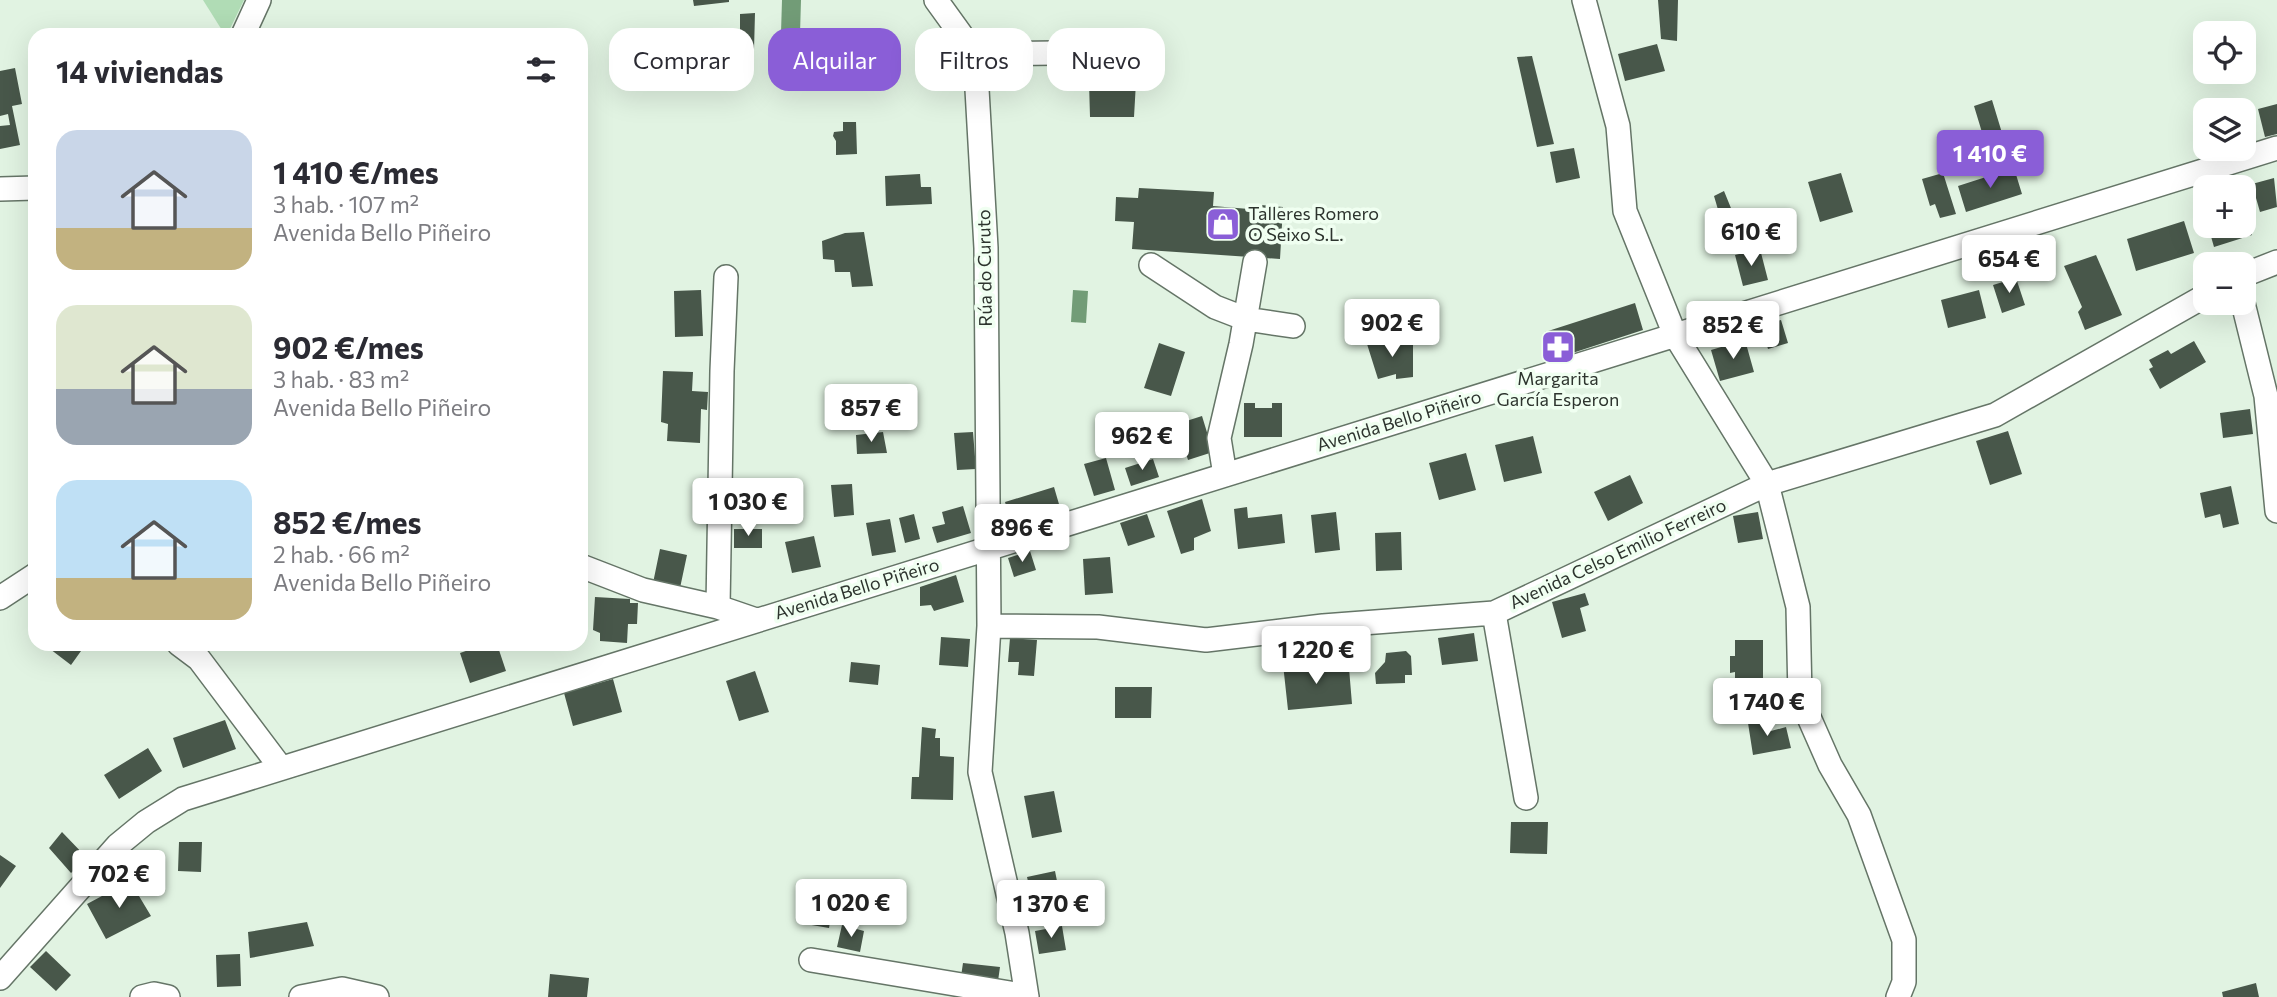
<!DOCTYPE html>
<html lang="es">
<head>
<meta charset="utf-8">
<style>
	:root { --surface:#fff; --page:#f2f2f3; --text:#2b2b33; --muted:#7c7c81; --accent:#8a5ed7 }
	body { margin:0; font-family:Commissioner,sans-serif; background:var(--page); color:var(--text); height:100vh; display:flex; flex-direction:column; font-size:26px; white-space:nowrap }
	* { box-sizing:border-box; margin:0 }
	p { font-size:23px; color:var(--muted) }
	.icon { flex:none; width:38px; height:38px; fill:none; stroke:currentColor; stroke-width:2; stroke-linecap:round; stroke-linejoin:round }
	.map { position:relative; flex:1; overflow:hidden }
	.details { position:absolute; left:28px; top:28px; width:560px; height:623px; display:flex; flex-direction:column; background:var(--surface); border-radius:21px; box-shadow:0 7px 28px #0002 }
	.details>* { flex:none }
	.hud { position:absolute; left:609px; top:28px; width:665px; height:63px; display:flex; gap:14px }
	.controls { position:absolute; left:2193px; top:21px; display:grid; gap:14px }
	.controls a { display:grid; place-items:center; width:63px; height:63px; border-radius:14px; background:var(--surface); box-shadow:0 7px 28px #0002; font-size:35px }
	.price { position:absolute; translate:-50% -60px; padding:0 16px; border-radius:7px; background:#fff; color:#222; font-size:23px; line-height:46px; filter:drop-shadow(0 2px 4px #0008) }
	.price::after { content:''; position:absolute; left:50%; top:42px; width:21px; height:16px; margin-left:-10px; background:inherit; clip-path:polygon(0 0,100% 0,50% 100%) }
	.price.active { background:var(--accent); color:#fff }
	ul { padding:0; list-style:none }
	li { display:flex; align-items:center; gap:21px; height:175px; padding:0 28px }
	li span { display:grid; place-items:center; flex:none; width:196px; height:140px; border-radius:21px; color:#555 }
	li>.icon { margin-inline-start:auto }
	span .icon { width:84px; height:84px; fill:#fffc; stroke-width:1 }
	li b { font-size:30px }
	h2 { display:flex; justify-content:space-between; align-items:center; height:84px; padding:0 28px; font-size:30px }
	.chip { padding:0 24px; border-radius:21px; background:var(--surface); box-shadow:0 7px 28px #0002; font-size:24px; line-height:63px }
	.chip.active { background:var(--accent); color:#fff }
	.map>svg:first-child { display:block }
</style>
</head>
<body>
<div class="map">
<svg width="2277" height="997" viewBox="0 0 2277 997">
	<rect width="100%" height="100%" fill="#e1f3e2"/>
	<path fill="#b0dcb5" d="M203,0H244L227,35H225Z"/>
	<path fill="#729c77" d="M782,0H801L800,34L781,33Z
		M1073,290L1088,291L1086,323L1071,322Z"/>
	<path fill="#48574a" d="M693,0H729V2L694,6Z
		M1658,0H1678L1677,41L1661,39Z
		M755,13L754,50L715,51L714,42L740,39V14Z
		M1657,44L1665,71L1625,81L1618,54Z
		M1532,56L1554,144L1537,147L1517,57Z
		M15,68L22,104L12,106L20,145L0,149V126L10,125L8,114L0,116V71Z
		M1089,82H1136L1134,117H1090Z
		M1992,100L2009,156L1991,162L1974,106Z
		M2277,104V134L2265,137L2258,109Z
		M843,122H856L857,154L836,155V141L833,136L834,132L843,131Z
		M1574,148L1580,178L1556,183L1550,152Z
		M2014,168L2022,194L1966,212L1958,186Z
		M1841,173L1853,212L1820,222L1808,182Z
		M1943,173L1956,214L1940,218L1935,204L1930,206L1922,179Z
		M920,174L921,187H931L932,204L886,206L885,176Z
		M2274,178L2277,207L2260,212L2252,184Z
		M1139,188L1214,192L1213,206L1249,209L1250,204L1283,207L1280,259L1132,249L1134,222L1115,221L1116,197L1138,198Z
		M1724,191L1744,240L1729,247L1714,196Z
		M2244,210L2252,235L2214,247L2208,226H2244Z
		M2184,221L2194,253L2136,271L2127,239Z
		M864,232L873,286L852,287L850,272H835L834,260L823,259L822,241L845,233Z
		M1760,249L1768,280L1743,286L1735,255Z
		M2096,255L2122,315L2085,330L2078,312L2082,307L2064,266Z
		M2016,278L2025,305L2002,313L1993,285Z
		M701,290L703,336L675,337L674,291Z
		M1979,290L1986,318L1948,328L1941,300Z
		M1635,303L1643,330L1554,359L1545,332Z
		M1781,320L1788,343L1768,349L1761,325Z
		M1395,338L1398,345H1413V377L1396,379V374L1378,379L1367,344Z
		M1745,340L1754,372L1720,381L1711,350Z
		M2194,341L2206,362L2160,389L2149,369L2153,367L2149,360L2168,350L2171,354Z
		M1159,343L1185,352L1171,396L1144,388Z
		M663,371L693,372L692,391L708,392L707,410L701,409L700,443L667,441L668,424L661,422Z
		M1244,403H1255V408H1272V403H1282V437H1244Z
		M2250,409L2253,434L2223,438L2220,413Z
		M1202,416L1213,452L1188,460L1177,424Z
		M2008,431L2022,474L1990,485L1976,441Z
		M883,432L887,453L857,454L856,435Z
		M973,432L976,469L957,470L954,433Z
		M1533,436L1542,473L1504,482L1495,445Z
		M1466,453L1476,490L1439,500L1429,463Z
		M1106,458L1115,490L1094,496L1084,464Z
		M1153,459L1159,477L1131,486L1125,468Z
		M1630,475L1643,503L1608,521L1594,492Z
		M852,484L854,515L834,517L831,485Z
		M2231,486L2239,524L2223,528L2220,514L2205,518L2200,493Z
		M1054,487L1061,511L1012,526L1005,502Z
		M1202,499L1211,531L1194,538V550L1181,554L1167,511Z
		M963,506L971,533L937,543L932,527L945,524L942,512Z
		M1247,507L1248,518L1282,514L1285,543L1238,549L1234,509Z
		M1336,512L1340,550L1315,553L1311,515Z
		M1758,512L1763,539L1738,543L1733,516Z
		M914,514L920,539L905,543L899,518Z
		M1147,514L1155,537L1128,546L1120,523Z
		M890,519L896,552L872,556L866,523Z
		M734,529H762V548H734Z
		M1401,532L1402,570L1376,571L1375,533Z
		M814,536L821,567L792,573L785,542Z
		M660,549L687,555L680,588L653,583Z
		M1030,551L1036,570L1014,577L1008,558Z
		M1110,557L1113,593L1085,595L1083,559Z
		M956,575L964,602L934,611L931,605L920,606V587Z
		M1585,593L1589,605L1580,608L1586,631L1562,638L1552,602Z
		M595,597L630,599V603H638L637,624H628L627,643L600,641V633L593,630Z
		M1474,633L1478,661L1442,665L1438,638Z
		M941,637L970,639L968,667L939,665Z
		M1010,638L1037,640L1034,676L1018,675L1019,662H1008Z
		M1735,640H1763V685H1735V672L1730,673V656H1735Z
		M54,644H86L71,665L50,649Z
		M486,644H497L506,671L470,683L460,653Z
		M1406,651L1411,656L1412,675H1405V683L1376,684L1375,673L1385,662L1386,653Z
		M1322,661L1323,671L1349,668L1352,704L1288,710L1283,664Z
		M851,662L880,665L878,685L849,682Z
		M755,671L769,712L739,721L726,681Z
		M613,679L622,712L573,726L564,693Z
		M1115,687H1152L1151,718H1115Z
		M1767,718L1771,731L1786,727L1791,748L1753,755L1748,723Z
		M225,720L236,749L183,768L173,738Z
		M922,727L936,729L935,738H940V756L954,757L953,800L911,799L912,777H919Z
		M148,748L162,771L119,799L104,775Z
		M1054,791L1062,832L1032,838L1024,796Z
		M1511,822H1548L1547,854L1510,853Z
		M62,832L87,858L71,873L49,848Z
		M179,842H202L201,872L178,871Z
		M0,855L16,866L0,888Z
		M1055,871L1062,906L1035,912L1027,877Z
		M130,881L151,916L106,939L87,904Z
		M806,894L834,899L829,928L800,923Z
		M307,922L314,946L250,958L248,932Z
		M842,925L864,931L860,952L837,947Z
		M1062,926L1066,950L1039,954L1035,931Z
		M46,951L71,975L56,991L30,967Z
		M240,954L241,986L217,987L216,955Z
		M963,963L1000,967L997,988L960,983Z
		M550,974L589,978L587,997H548Z
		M2256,983L2259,997H2223L2222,992Z"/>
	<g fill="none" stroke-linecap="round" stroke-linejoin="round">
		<g stroke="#657567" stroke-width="26">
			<path id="minor" d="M936,0L975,54L986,248L989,626L980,772L1017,933L1027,997
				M1584,0L1618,126L1625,211L1675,335L1767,484L1798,607L1800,697L1830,765L1859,815L1904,940V982L1898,997
				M243,35L259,0
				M975,54L1056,53
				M0,189L35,188
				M1151,265L1215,307L1246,319L1293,326
				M2244,275L2277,262
				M726,277L722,371L718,607L756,620
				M2243,303L2266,396L2277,511
				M1225,475L1219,438L1241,344L1255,262
				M581,566L643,590L718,607
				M0,598L35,575
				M1494,613L1526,798
				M989,626L1098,627L1206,640L1323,626L1494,613L1767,484L1995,415L2205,296
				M179,644L199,659L281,768
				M811,960L1027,996
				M0,978L118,845L146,822L183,799L2277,148
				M142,997L154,994L168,997
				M301,997L342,989L377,997"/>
		</g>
		<use href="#minor" stroke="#fff" stroke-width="23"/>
	</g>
	<defs>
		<g id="shop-square" transform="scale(1.75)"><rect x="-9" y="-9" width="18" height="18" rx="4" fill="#8a5ed7" stroke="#f0fff1"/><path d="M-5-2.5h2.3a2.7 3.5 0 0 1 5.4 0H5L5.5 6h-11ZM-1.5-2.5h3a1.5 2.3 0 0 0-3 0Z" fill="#fff"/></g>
		<g id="pharmacy-square" transform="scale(1.75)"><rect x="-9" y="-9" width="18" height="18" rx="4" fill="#8a5ed7" stroke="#f0fff1"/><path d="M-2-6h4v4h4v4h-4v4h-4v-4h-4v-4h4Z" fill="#fff"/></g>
	</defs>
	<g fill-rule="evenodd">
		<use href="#shop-square" x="1223" y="224"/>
		<use href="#pharmacy-square" x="1558" y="347"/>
	</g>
	<g text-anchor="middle" stroke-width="7" stroke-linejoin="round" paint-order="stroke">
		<g font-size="18" fill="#2d342e" stroke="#f0fff1" text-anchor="start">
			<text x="1248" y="220">Talleres Romero<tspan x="1248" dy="21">O Seixo S.L.</tspan></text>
			<text x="1558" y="385" text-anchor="middle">Margarita<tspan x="1558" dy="21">García Esperon</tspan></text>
		</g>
		<g font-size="18" fill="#2d342e" stroke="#f0fff1">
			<text transform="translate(985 268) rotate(-91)" y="6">Rúa do Curuto</text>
			<text transform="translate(1399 421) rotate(-17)" y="6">Avenida Bello Piñeiro</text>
			<text transform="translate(1618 554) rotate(-25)" y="6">Avenida Celso Emilio Ferreiro</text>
			<text transform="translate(857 589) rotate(-17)" y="6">Avenida Bello Piñeiro</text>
		</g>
	</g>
</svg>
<div class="controls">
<a><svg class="icon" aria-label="locate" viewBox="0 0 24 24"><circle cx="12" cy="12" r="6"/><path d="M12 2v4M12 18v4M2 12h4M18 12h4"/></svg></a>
<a><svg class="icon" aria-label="layers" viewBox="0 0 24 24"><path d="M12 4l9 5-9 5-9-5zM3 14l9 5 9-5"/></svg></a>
<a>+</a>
<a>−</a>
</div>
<b class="price active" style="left:1990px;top:190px">1 410 €</b>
<b class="price" style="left:1751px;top:268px">610 €</b>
<b class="price" style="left:2009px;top:295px">654 €</b>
<b class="price" style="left:1392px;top:359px">902 €</b>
<b class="price" style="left:1733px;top:361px">852 €</b>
<b class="price" style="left:871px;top:444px">857 €</b>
<b class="price" style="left:1142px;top:472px">962 €</b>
<b class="price" style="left:748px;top:538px">1 030 €</b>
<b class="price" style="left:1022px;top:564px">896 €</b>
<b class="price" style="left:1316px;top:686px">1 220 €</b>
<b class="price" style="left:1767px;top:738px">1 740 €</b>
<b class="price" style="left:119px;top:910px">702 €</b>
<b class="price" style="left:851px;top:939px">1 020 €</b>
<b class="price" style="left:1051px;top:940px">1 370 €</b>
<div class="hud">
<a class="chip">Comprar</a>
<a class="chip active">Alquilar</a>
<a class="chip">Filtros</a>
<a class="chip">Nuevo</a>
</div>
<section class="details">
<h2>14 viviendas<svg class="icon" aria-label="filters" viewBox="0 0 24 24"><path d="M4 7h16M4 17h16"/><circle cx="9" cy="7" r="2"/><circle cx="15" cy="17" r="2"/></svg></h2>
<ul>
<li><span style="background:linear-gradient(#c9d6e8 70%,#c2b280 0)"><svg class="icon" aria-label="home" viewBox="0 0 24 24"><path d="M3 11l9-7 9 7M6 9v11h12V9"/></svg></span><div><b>1 410 €/mes</b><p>3 hab. · 107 m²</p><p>Avenida Bello Piñeiro</p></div></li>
<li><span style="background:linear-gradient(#dfe7d0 60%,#9aa5b1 0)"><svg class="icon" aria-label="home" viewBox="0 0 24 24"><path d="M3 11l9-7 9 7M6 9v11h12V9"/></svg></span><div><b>902 €/mes</b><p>3 hab. · 83 m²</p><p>Avenida Bello Piñeiro</p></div></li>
<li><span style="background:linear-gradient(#bfe0f5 70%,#c2b280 0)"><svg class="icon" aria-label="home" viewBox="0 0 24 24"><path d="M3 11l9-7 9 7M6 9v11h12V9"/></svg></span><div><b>852 €/mes</b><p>2 hab. · 66 m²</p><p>Avenida Bello Piñeiro</p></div></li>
</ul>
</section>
</div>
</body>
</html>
